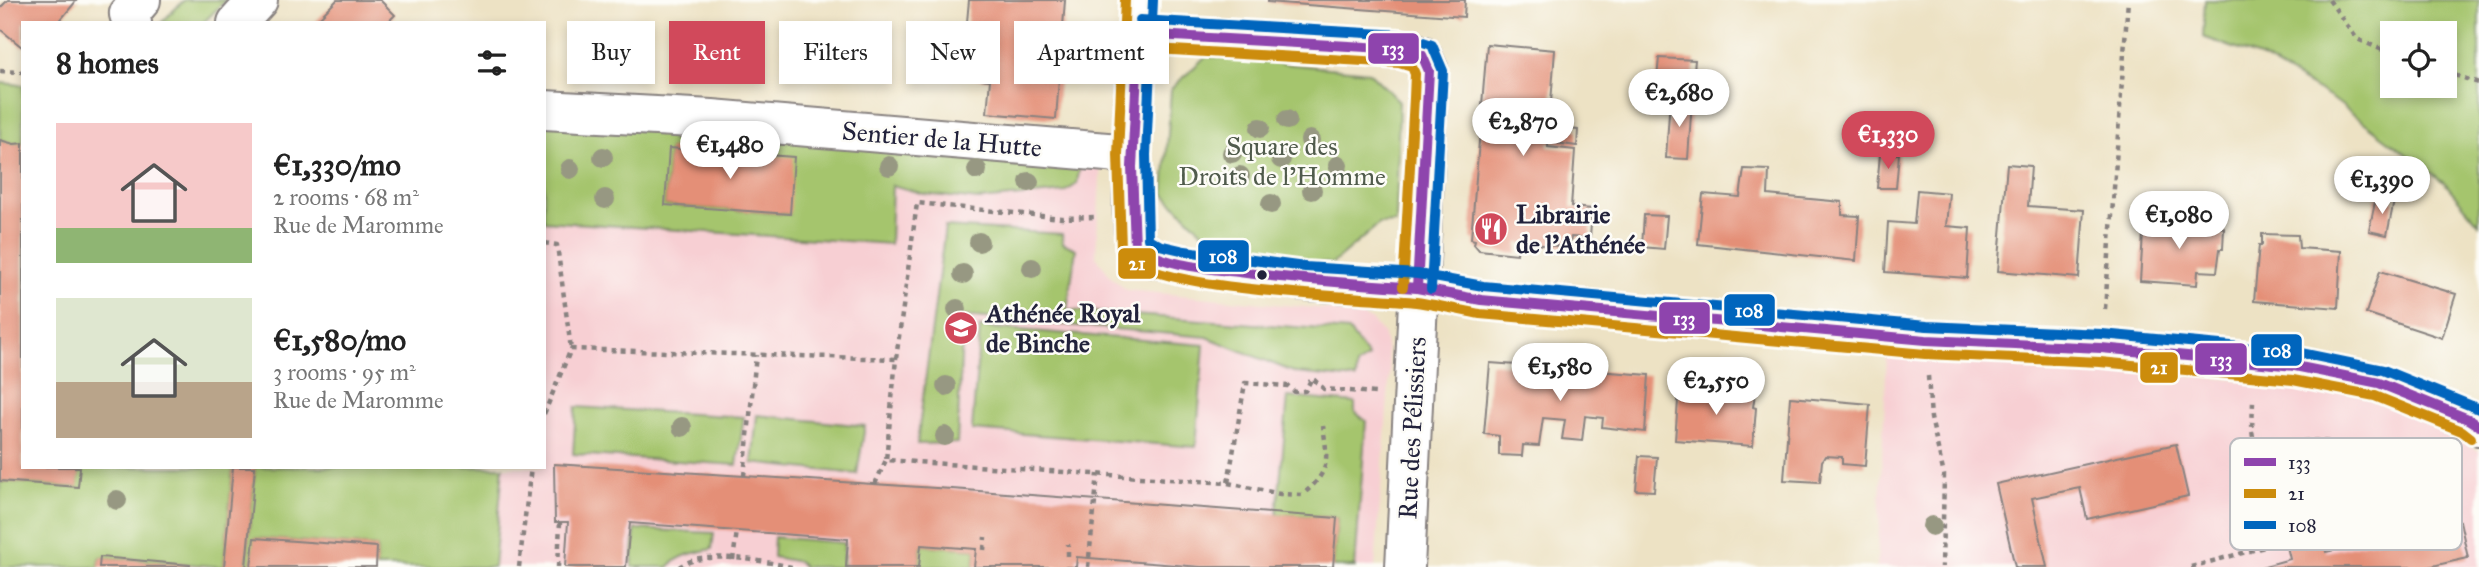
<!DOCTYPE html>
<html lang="en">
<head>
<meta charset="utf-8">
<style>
	:root { --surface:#fff; --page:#f2f2f2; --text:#222; --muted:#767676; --accent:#d1495b }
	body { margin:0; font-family:"IM FELL Great Primer",serif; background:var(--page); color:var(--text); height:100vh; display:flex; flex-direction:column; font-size:26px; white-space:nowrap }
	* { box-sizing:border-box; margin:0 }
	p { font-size:23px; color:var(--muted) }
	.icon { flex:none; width:38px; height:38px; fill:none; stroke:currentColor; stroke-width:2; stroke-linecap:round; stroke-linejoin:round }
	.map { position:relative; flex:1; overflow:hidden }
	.side { position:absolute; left:21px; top:21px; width:525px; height:448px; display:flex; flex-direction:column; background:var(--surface); border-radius:0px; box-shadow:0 4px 10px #0003 }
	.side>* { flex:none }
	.banner { position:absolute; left:567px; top:21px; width:665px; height:63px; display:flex; gap:14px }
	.controls { position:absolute; left:2380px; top:21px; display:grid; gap:14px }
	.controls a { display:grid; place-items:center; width:77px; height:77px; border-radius:0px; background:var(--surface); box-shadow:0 4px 10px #0003; font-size:35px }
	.price { position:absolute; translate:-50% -60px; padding:0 16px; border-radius:24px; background:#fff; color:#222; font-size:23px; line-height:46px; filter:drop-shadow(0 2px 4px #0008) }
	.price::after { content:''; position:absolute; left:50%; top:42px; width:21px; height:16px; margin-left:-10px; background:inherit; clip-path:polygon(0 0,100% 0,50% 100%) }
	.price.on { background:var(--accent); color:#fff }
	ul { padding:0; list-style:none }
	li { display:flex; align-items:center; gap:21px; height:175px; padding:0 35px }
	li span { display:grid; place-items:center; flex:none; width:196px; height:140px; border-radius:0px; color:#555 }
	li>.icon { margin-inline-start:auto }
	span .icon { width:84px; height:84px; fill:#fffc; stroke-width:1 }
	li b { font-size:30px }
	h2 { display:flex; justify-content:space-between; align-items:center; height:84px; padding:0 35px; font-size:30px }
	.chip { padding:0 24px; border-radius:0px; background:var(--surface); box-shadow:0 4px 10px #0003; font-size:24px; line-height:63px }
	.chip.on { background:var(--accent); color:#fff }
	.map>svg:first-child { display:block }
</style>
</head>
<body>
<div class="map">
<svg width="2479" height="567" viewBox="0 0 2479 567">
	<rect width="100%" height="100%" fill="#fdfcf7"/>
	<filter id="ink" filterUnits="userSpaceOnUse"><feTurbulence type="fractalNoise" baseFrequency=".0143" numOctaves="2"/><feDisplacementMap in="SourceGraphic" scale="14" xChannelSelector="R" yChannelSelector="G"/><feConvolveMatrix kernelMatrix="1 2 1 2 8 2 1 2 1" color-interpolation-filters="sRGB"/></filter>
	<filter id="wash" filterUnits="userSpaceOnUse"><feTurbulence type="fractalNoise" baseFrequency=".00686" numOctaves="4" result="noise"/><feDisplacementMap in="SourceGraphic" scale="28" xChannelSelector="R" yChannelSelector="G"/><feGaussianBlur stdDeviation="1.57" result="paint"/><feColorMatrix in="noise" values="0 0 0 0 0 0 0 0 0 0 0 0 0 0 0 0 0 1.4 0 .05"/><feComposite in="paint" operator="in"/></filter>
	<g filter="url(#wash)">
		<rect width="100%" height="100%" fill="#ede2c4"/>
		<path fill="#f7cfd3" d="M0,83L23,85V467H544V122L1101,159L1096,256L1111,277L1127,290L1356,312L1372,321L1384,335L1390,371L1375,567H0Z
			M1887,352L2290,384L2356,394L2425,420L2479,451V567H1877Z"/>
		<path fill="#a5c56d" stroke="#647454" stroke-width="2" fill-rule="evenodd" d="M184,0H226L203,23H161Z
			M2205,0H2479V224L2445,183L2333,99L2262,58L2203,37ZM2392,33H2445V86H2392Z
			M1206,56L1369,72L1399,101L1396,223L1379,224L1332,264L1223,252L1164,194L1171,89Z
			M0,83L23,85V143L14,144L0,140Z
			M544,122L717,134L716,152L669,149L665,205L789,214L741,154L746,135L1081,158L1077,184L1065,192L979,200L924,194L892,185L890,244L544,221Z
			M945,227L1062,234L1063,243L1076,249L1067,310L1349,331L1368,357L1357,366L1356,379L1296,373L1207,337L963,316L957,443L917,444Z
			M980,327L1204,345L1196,447L972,430Z
			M1288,397L1355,403V412L1366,421L1355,567H1333L1337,518L1277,514Z
			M576,407L744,417L737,465L573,454Z
			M757,415L865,426L857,474L752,463Z
			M80,467H233L224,567L100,557L99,567H0V481L77,487Z
			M255,467H503L494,567H376L377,547L255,538L251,567H246Z
			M635,529L714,533L712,549C696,552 679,555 668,567H632Z
			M774,537L844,543L843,567H804L799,562L773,557Z
			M921,545L976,549L974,567H919Z"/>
		<g id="blocks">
			<path fill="#e48f77" d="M8,0H77L58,23H23V48L0,29V8Z
				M337,0H380L395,15L387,23H314Z
				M969,0H1065L1056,119L987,113L990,80L962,77Z
				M1268,0H1465L1464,17L1268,2Z
				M846,42L866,44L865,61L845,60Z
				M1487,44L1555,50L1549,129L1550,127L1578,130L1577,146L1548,142V147L1575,150L1571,207L1592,209L1590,238L1571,237L1570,247L1518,243L1517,254L1479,250L1474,244L1475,240L1471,239Z
				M1659,58L1695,60L1692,91L1656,88Z
				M1670,98L1692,99L1688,159L1666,158Z
				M0,140L14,144L23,143V467H80L78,487L0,481Z
				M669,148L794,157L790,214L665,205Z
				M1880,154H1899L1896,188H1877Z
				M2007,164L2031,166L2028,206L2084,210L2079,278L1998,271Z
				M1744,169L1769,170L1768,195L1842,202V215L1859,216L1856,261L1698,244L1703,194L1740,197Z
				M1917,190L1949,193L1946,226L1970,228L1967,278L1885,272L1888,222L1914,224Z
				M2376,197L2394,201L2387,235L2369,231Z
				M1644,215L1667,216L1664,249L1642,247Z
				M2144,218L2201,223L2224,228L2223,249H2220L2217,272L2198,271L2197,285L2140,281Z
				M2262,234L2298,235L2299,248L2341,251L2338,308L2254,301L2259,245H2262Z
				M2380,271L2456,294L2442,338L2366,313Z
				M1490,363L1649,375L1645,432L1602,427L1603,418L1585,416L1582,441L1562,439L1565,420L1543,418L1539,446L1523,445L1522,456L1499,455V436L1484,434Z
				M1679,388L1755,394L1753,407L1756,408L1753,446L1675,440Z
				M1790,397L1870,404L1865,466L1842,464V457L1825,456L1822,461L1820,482L1784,480Z
				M2176,444L2188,496L2087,519L2080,488L2032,498L2047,567H2015L1996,484Z
				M1639,456L1657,457L1654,491L1636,490Z
				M2306,463L2326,552L2460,521L2468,558L2428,567H2261L2290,559L2269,471Z
				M554,464L952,489L1337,518L1333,567H1201L1077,557L1076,567H974L976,549L921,545L919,567H846L848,539L630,523L626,567H565L568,522H555Z
				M233,467H255L246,567H224Z
				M254,538L377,547L376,567H251Z
				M100,557L190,565V567H99Z"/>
		</g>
	</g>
	<g filter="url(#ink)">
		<use href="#blocks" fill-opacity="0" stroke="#888280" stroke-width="2"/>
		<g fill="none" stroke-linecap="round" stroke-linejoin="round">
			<g stroke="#888280" stroke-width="42">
				<path id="minor" d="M1139,0C1137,83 1127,165 1135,247L1154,258L1182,265L1304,281L1417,288L1481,300L1926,340L2101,348L2295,366L2379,383L2468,419L2479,426
					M132,23L129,14L141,0
					M237,23L258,0
					M1139,34L1401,49L1422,55L1429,71L1428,99C1419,255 1414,411 1405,567
					M544,110L712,119L1131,154"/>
			</g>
			<path stroke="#888280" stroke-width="4.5" stroke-dasharray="5 5" stroke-linecap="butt" d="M2329,0L2357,39L2392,54
				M0,71L23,72
				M2445,72L2479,83
				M544,243L557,245L571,349
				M2105,309L2128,0
				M896,359L917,203L1062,218L1094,217
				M1928,376L1931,418L1944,475L1942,567
				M544,414L571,349L896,359L886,460
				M2255,454C2270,450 2287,442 2302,441C2347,437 2391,463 2429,483L2447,453
				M744,476L756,355
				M1228,483L1280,494L1302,495C1331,471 1328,460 1323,426
				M875,484L886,460L1228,483L1245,383L1288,386L1295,392L1305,391L1312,378L1324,389L1375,393
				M984,550L985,537
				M1068,556V544
				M733,560L737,531
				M519,567L531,467
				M558,567L560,522
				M679,567C704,549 763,561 792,567
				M1088,567L1098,474
				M2191,567L2268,546L2252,430L2253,401"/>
			<use href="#minor" stroke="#fff" stroke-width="38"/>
			<g stroke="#fdfcf7" stroke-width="16">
				<path id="bus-1" d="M1139,34L1401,49L1422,55L1429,71L1417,288C1357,284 1298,280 1239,272C1202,268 1168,266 1135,247L1132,167Z
					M1417,288L1481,300L1926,340L2101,348L2295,366L2379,383L2468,419L2479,426"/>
			</g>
			<g stroke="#fdfcf7" stroke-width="16">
				<path id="bus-2" d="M1125,0L1118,155L1121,248C1133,293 1370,296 1416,302C1437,305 1459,310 1480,314L1925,354L2100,362L2293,380L2375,396L2462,431L2471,438
					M1138,48L1399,63L1412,67L1415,74L1414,98L1403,287"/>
			</g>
			<g stroke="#fdfcf7" stroke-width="16">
				<path id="bus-3" d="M1153,0L1146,155L1148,239L1159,245L1185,251L1305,267L1418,274L1483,286L1927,326L2102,334L2296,352L2383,370L2479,409
					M1140,20L1402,35L1432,45L1443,71L1431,289"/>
			</g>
			<use href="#bus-1" stroke="#8e44ad" stroke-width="10"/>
			<use href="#bus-2" stroke="#cc8c0c" stroke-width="10"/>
			<use href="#bus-3" stroke="#0065bd" stroke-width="10"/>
		</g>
		<g fill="#979882">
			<circle cx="938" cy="42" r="10"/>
			<circle cx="615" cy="51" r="10"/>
			<circle cx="880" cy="56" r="10"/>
			<circle cx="1287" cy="120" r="10"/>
			<circle cx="1260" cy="128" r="10"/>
			<circle cx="1310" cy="140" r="10"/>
			<circle cx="1232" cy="153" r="10"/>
			<circle cx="603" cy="157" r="10"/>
			<circle cx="1281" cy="159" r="10"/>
			<circle cx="1338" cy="165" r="10"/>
			<circle cx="889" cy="166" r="10"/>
			<circle cx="570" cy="169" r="10"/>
			<circle cx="977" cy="170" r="10"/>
			<circle cx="1240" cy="176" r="10"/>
			<circle cx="1029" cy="182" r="10"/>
			<circle cx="1312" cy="190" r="10"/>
			<circle cx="605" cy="199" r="10"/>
			<circle cx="1271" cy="204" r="10"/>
			<circle cx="979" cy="242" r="10"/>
			<circle cx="1032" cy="268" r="10"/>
			<circle cx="963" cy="274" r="10"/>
			<circle cx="957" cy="309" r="10"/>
			<circle cx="946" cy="386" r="10"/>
			<circle cx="682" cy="427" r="10"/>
			<circle cx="945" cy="436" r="10"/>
			<circle cx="117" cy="500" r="10"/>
			<circle cx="1932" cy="526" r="10"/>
		</g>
	</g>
	<defs>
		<g id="restaurant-disc" transform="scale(1.75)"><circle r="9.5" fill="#d1495b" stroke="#fdfcf7"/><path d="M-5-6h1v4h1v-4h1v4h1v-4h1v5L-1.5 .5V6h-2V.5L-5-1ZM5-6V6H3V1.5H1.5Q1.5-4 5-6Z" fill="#fff"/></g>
		<g id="school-disc" transform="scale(1.75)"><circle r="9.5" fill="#d1495b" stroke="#fdfcf7"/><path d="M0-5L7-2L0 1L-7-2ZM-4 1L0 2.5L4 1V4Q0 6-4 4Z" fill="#fff"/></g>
	</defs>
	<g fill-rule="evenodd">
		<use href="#restaurant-disc" x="1491" y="229"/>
		<use href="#school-disc" x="961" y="328"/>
	</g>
	<circle fill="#22223b" stroke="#fdfcf7" stroke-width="2.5" cx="1262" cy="275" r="6"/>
	<g text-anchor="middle" stroke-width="5" stroke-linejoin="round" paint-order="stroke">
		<g font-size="26" fill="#22223b" stroke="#fdfcf7">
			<text transform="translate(942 139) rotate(5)" y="9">Sentier de la Hutte</text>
			<text transform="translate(1412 428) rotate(-87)" y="9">Rue des Pélissiers</text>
		</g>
		<g font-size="26" fill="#505b4c" stroke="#fdfcf7">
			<text x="1282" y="155">Square des<tspan x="1282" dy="30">Droits de l'Homme</tspan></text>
		</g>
		<g font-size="26" font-weight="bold" fill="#22223b" stroke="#fdfcf7" text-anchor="start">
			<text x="1516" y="223">Librairie<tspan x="1516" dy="30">de l'Athénée</tspan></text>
			<text x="986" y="322">Athénée Royal<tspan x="986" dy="30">de Binche</tspan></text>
		</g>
	</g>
	<rect x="2230" y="438" width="232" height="112" rx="10" fill="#fdfcf7" stroke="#bbbbbf" stroke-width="2"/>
	<rect x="2244" y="458" width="32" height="8" fill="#8e44ad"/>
	<rect x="2244" y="489" width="32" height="9" fill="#cc8c0c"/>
	<rect x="2244" y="521" width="32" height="8" fill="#0065bd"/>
	<g font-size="19" fill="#22223b">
		<text x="2288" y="469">133</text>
		<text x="2288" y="500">21</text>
		<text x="2288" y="532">108</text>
	</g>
	<g stroke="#fdfcf7" stroke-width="2.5">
		<rect x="1367" y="32" width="53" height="33" rx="7" fill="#8e44ad"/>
		<rect x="1197" y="239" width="53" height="34" rx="7" fill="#0065bd"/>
		<rect x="1117" y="247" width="40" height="33" rx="7" fill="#cc8c0c"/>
		<rect x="1723" y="293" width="53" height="34" rx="7" fill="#0065bd"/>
		<rect x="1658" y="301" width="53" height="34" rx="7" fill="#8e44ad"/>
		<rect x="2250" y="333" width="53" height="34" rx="7" fill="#0065bd"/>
		<rect x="2194" y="342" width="54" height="34" rx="7" fill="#8e44ad"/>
		<rect x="2139" y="351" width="40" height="33" rx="7" fill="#cc8c0c"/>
	</g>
	<g font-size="19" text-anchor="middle" font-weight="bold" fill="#fff">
		<text x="1393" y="55">133</text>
		<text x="1223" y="263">108</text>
		<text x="1137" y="270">21</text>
		<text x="1749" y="317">108</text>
		<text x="1684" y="325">133</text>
		<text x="2277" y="357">108</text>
		<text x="2221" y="366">133</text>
		<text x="2159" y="374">21</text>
	</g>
</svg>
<div class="controls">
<a><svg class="icon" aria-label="locate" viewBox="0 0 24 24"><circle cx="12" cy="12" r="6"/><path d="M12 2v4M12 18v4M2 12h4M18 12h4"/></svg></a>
</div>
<b class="price" style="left:1679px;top:129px">€2,680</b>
<b class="price" style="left:1523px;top:158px">€2,870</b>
<b class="price on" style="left:1888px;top:171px">€1,330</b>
<b class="price" style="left:730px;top:181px">€1,480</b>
<b class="price" style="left:2382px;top:216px">€1,390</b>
<b class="price" style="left:2179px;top:251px">€1,080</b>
<b class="price" style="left:1560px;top:403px">€1,580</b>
<b class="price" style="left:1716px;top:417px">€2,550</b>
<div class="banner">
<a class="chip">Buy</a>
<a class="chip on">Rent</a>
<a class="chip">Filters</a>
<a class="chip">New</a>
<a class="chip">Apartment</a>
</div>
<section class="side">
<h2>8 homes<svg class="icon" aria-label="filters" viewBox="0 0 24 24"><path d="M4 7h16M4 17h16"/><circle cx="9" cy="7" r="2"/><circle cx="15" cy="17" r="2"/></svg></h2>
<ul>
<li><span style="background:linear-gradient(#f6c9c9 75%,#8fb573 0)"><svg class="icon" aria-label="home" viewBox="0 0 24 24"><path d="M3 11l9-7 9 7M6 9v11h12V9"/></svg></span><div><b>€1,330/mo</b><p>2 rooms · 68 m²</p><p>Rue de Maromme</p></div></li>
<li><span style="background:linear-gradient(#dfe7d0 60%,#b9a48a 0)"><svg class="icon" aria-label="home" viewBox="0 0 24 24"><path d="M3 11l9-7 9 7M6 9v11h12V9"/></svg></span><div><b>€1,580/mo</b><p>3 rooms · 95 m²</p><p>Rue de Maromme</p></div></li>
</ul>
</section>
</div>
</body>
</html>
